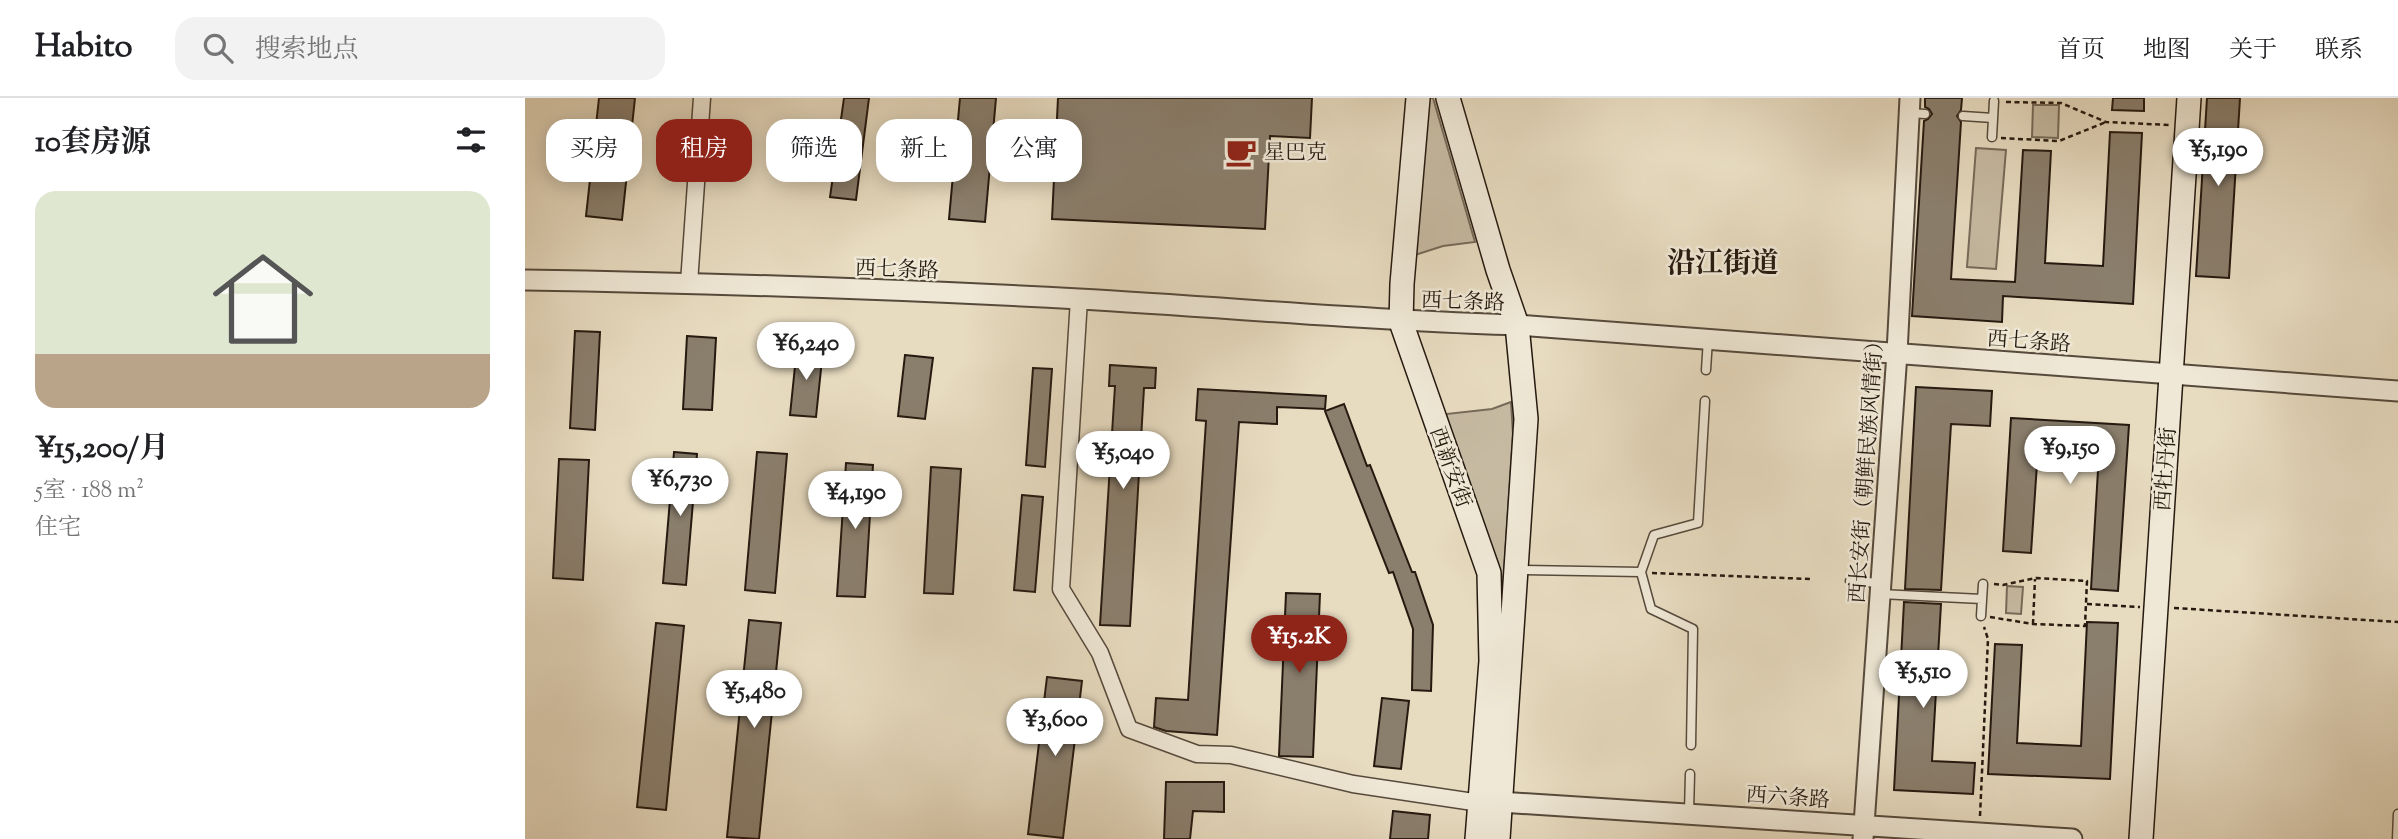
<!DOCTYPE html>
<html lang="zh">
<head>
<meta charset="utf-8">
<style>
	:root { --surface:#fff; --page:#f2f2f2; --text:#202124; --muted:#757577; --line:#e0e0e0; --accent:#8f2418 }
	body { margin:0; font-family:"Sorts Mill Goudy","Noto Serif SC",serif; background:var(--page); color:var(--text); height:100vh; display:flex; flex-direction:column; font-size:26px; white-space:nowrap }
	* { box-sizing:border-box; margin:0 }
	p { font-size:23px; color:var(--muted) }
	.icon { flex:none; width:38px; height:38px; fill:none; stroke:currentColor; stroke-width:2; stroke-linecap:round; stroke-linejoin:round }
	.map { position:relative; flex:1; overflow:hidden }
	.drawer { display:flex; flex-direction:column; background:var(--surface); width:525px }
	.drawer>* { flex:none }
	.banner { position:absolute; left:21px; top:21px; width:665px; height:63px; display:flex; gap:14px }
	.price { position:absolute; translate:-50% -60px; padding:0 16px; border-radius:24px; background:#fff; color:#222; font-size:23px; line-height:46px; filter:drop-shadow(0 2px 4px #0008) }
	.price::after { content:''; position:absolute; left:50%; top:42px; width:21px; height:16px; margin-left:-10px; background:inherit; clip-path:polygon(0 0,100% 0,50% 100%) }
	.price.current { background:var(--accent); color:#fff }
	ul { padding:0; list-style:none }
	li { display:grid; align-content:center; gap:14px; height:371px; padding:0 35px }
	li+li { border-top:2px solid var(--line) }
	li span { display:grid; place-items:center; height:217px; border-radius:21px; color:#555 }
	li>.icon { margin-inline-start:auto }
	span .icon { width:126px; height:126px; fill:#fffc; stroke-width:1 }
	li b { font-size:30px }
	h2 { display:flex; justify-content:space-between; align-items:center; height:84px; padding:0 35px; font-size:30px }
	.tag { padding:0 24px; border-radius:21px; background:var(--surface); box-shadow:0 4px 18px #0003; font-size:24px; line-height:63px }
	.tag.current { background:var(--accent); color:#fff }
	header { display:flex; align-items:center; gap:42px; box-sizing:border-box; height:98px; padding:0 35px; background:var(--surface); border-bottom:2px solid var(--line) }
	header strong { font-size:33px }
	nav { display:flex; gap:38px; margin-inline-start:auto; font-size:24px }
	.search { width:490px; height:63px; background:var(--page); display:flex; align-items:center; gap:18px; box-sizing:border-box; padding:0 24px; border-radius:21px; color:var(--muted); font-size:26px }
	main { display:flex; flex:1; min-height:0 }
	.map>svg:first-child { display:block }
</style>
</head>
<body>
<header>
<strong>Habito</strong>
<div class="search"><svg class="icon" aria-label="search" viewBox="0 0 24 24"><circle cx="10" cy="10" r="6"/><path d="M15 15l6 6"/></svg>搜索地点</div>
<nav><a>首页</a><a>地图</a><a>关于</a><a>联系</a></nav>
</header>
<main>
<section class="drawer">
<h2>10套房源<svg class="icon" aria-label="filters" viewBox="0 0 24 24"><path d="M4 7h16M4 17h16"/><circle cx="9" cy="7" r="2"/><circle cx="15" cy="17" r="2"/></svg></h2>
<ul>
<li><span style="background:linear-gradient(#dfe7d0 75%,#b9a48a 0)"><svg class="icon" aria-label="home" viewBox="0 0 24 24"><path d="M3 11l9-7 9 7M6 9v11h12V9"/></svg></span><div><b>¥15,200/月</b><p>5室 · 188 m²</p><p>住宅</p></div></li>
</ul>
</section>
<div class="map">
<svg width="1873" height="741" viewBox="0 0 1873 741">
	<rect width="100%" height="100%" fill="#e7dbc0"/>
	<filter id="stains"><feTurbulence type="fractalNoise" baseFrequency=".00286" numOctaves="4"/><feColorMatrix values="0 0 0 0 .2 0 0 0 0 .09 0 0 0 0 .02 0 0 0 .5 -.17"/></filter>
	<radialGradient id="worn" r=".72"><stop offset=".6" stop-color="#630" stop-opacity="0"/><stop offset="1" stop-color="#630" stop-opacity=".3"/></radialGradient>
	<path fill="#c6baa2" stroke="#766a59" stroke-width="2" d="M900,0H908L950,144L918,148L890,157Z
		M1508,7H1534L1533,40L1507,39Z
		M1451,50L1481,52L1471,171L1442,169Z
		M986,304L988,337L977,504L921,316L967,311Z
		M1482,488L1498,489L1496,516L1481,515Z"/>
	<path fill="#8a7e6c" stroke="#261a10" stroke-width="2" d="M74,0H110L97,122L61,118Z
		M319,0H344L331,102L305,99Z
		M435,0H471L460,124L424,121Z
		M533,0H787L785,40L745,38L740,131L527,121Z
		M1400,0H1437L1436,12L1432,18L1436,24L1426,181L1490,184L1498,52L1526,53L1520,165L1578,168L1585,34L1617,35L1608,206L1478,198L1477,224L1387,218L1399,23L1403,21L1407,16L1404,11L1400,9Z
		M1588,0H1619V13L1587,12Z
		M1682,0H1715L1704,180L1671,178Z
		M50,233L75,234L70,332L45,330Z
		M162,238L191,240L187,312L158,311Z
		M272,249L298,252L291,319L265,317Z
		M380,257L408,260L400,321L373,318Z
		M585,267L631,270L630,290H619L605,528L575,527L590,288H584Z
		M508,270L527,271L520,369L501,367Z
		M1391,289L1467,293L1465,328L1426,326L1416,492L1380,491Z
		M673,291L801,298L800,311L752,309V326L714,324L692,637L641,633L629,629L631,600L663,602L681,323L671,322Z
		M819,306L842,368L845,367L887,474H890L908,527L906,593L887,592L888,531L868,474L864,475L800,313Z
		M1486,320L1604,327L1593,493L1566,491L1574,355L1513,351L1506,455L1478,453Z
		M149,354L172,356L161,487L138,485Z
		M232,354L262,356L250,495L220,492Z
		M34,361L64,362L58,482L28,480Z
		M321,365L348,367L340,499L312,498Z
		M406,369L436,371L428,496L399,495Z
		M497,397L518,399L510,494L489,492Z
		M761,495L795,496L788,659L754,658Z
		M1379,504L1416,506L1407,663L1450,665L1448,696L1369,692Z
		M224,522L256,525L234,741L202,739Z
		M1562,524L1593,525L1585,681L1463,676L1470,546L1497,547L1492,645L1556,648Z
		M131,525L159,528L141,712L112,709Z
		M522,579L557,583L538,740L503,736Z
		M857,600L884,603L876,671L849,668Z
		M641,684H699V714L668,713L665,741H639Z
		M868,713L905,717L903,741H865Z"/>
	<g fill="none" stroke-linecap="round" stroke-linejoin="round">
		<g stroke="#564a3c" stroke-width="11">
			<path id="service" d="M1384,15L1400,16
				M1438,18L1468,20
				M1467,39L1469,3
				M1181,272L1183,241
				M993,472L1116,474
				M1325,483L1356,485
				M1355,496L1457,501
				M1456,518L1458,486
				M1166,647L1168,531L1126,511L1116,474L1129,437L1173,425L1180,303
				M1164,714L1165,676
				M1872,741L1873,716"/>
		</g>
		<g stroke="#564a3c" stroke-width="19">
			<path id="minor" d="M164,185L177,0
				M554,201L536,491L575,555L604,631L672,656L706,657L828,686L955,705L964,704"/>
		</g>
		<g stroke="#564a3c" stroke-width="23">
			<path id="tertiary" d="M0,182C185,185 370,191 554,201C700,209 846,223 992,227L1873,293
				M975,704L1547,741
				M1338,741L1372,255L1385,0"/>
		</g>
		<g stroke="#261a10" stroke-width="26">
			<path id="secondary" d="M893,0L877,186L876,224L964,475L966,563L952,741
				M923,0L973,172L992,227L1001,321L973,741
				M1616,741L1664,0"/>
		</g>
		<path stroke="#261a10" stroke-width="2.5" stroke-dasharray="5 3.5" stroke-linecap="butt" d="M1481,4L1536,5L1581,24L1645,27
			M1476,40L1534,43L1581,24
			M1127,475L1285,481
			M1562,506L1615,509
			M1649,510L1873,524
			M1465,519L1508,526L1560,528L1562,483L1511,480L1478,487L1468,486
			M1508,526L1510,481
			M1455,718L1463,541L1459,529"/>
		<use href="#service" stroke="#efe8d6" stroke-width="8"/>
		<use href="#minor" stroke="#efe8d6" stroke-width="16"/>
		<use href="#tertiary" stroke="#efe8d6" stroke-width="19"/>
		<use href="#secondary" stroke="#efe8d6" stroke-width="23"/>
	</g>
	<defs>
		<g id="cafe-bare" transform="scale(2.415)"><path d="M-5.5-4.5H6V0H3Q3 3.5 0 3.5H-2.5Q-5.5 3.5-5.5 0ZM3-3.2v2h1.7v-2ZM-6 4.5H4V6H-6Z" fill="#8f2418" stroke="#efe8d6" stroke-width="2.5" paint-order="stroke"/></g>
	</defs>
	<g fill-rule="evenodd">
		<use href="#cafe-bare" x="716" y="54"/>
	</g>
	<g text-anchor="middle" stroke-width="5" stroke-linejoin="round" paint-order="stroke">
		<g font-size="21" fill="#261a10" stroke="#efe8d6" text-anchor="start">
			<text x="739" y="61">星巴克</text>
		</g>
		<g font-size="21" fill="#261a10" stroke="#efe8d6">
			<text transform="translate(372 171) rotate(2)" y="7">西七条路</text>
			<text transform="translate(938 203) rotate(2)" y="7">西七条路</text>
			<text transform="translate(1504 243) rotate(4)" y="7">西七条路</text>
			<text transform="translate(926 369) rotate(70)" y="7">西新安街</text>
			<text transform="translate(1341 369) rotate(-86)" y="7">西长安街（朝鲜民族风情街）</text>
			<text transform="translate(1640 371) rotate(-86)" y="7">西牡丹街</text>
			<text transform="translate(1263 699) rotate(4)" y="7">西六条路</text>
		</g>
		<g font-size="28" font-weight="bold" fill="#261a10" stroke="#efe8d6">
			<text x="1198" y="174">沿江街道</text>
		</g>
	</g>
	<rect width="100%" height="100%" filter="url(#stains)"/>
	<rect width="100%" height="100%" fill="url(#worn)"/>
</svg>
<b class="price" style="left:1693px;top:90px">¥5,190</b>
<b class="price" style="left:281px;top:284px">¥6,240</b>
<b class="price" style="left:1545px;top:388px">¥9,150</b>
<b class="price" style="left:598px;top:393px">¥5,040</b>
<b class="price" style="left:155px;top:420px">¥6,730</b>
<b class="price" style="left:330px;top:433px">¥4,190</b>
<b class="price current" style="left:774px;top:577px">¥15.2K</b>
<b class="price" style="left:1398px;top:612px">¥5,510</b>
<b class="price" style="left:229px;top:632px">¥5,480</b>
<b class="price" style="left:530px;top:660px">¥3,600</b>
<div class="banner">
<a class="tag">买房</a>
<a class="tag current">租房</a>
<a class="tag">筛选</a>
<a class="tag">新上</a>
<a class="tag">公寓</a>
</div>
</div>
</main>
</body>
</html>
